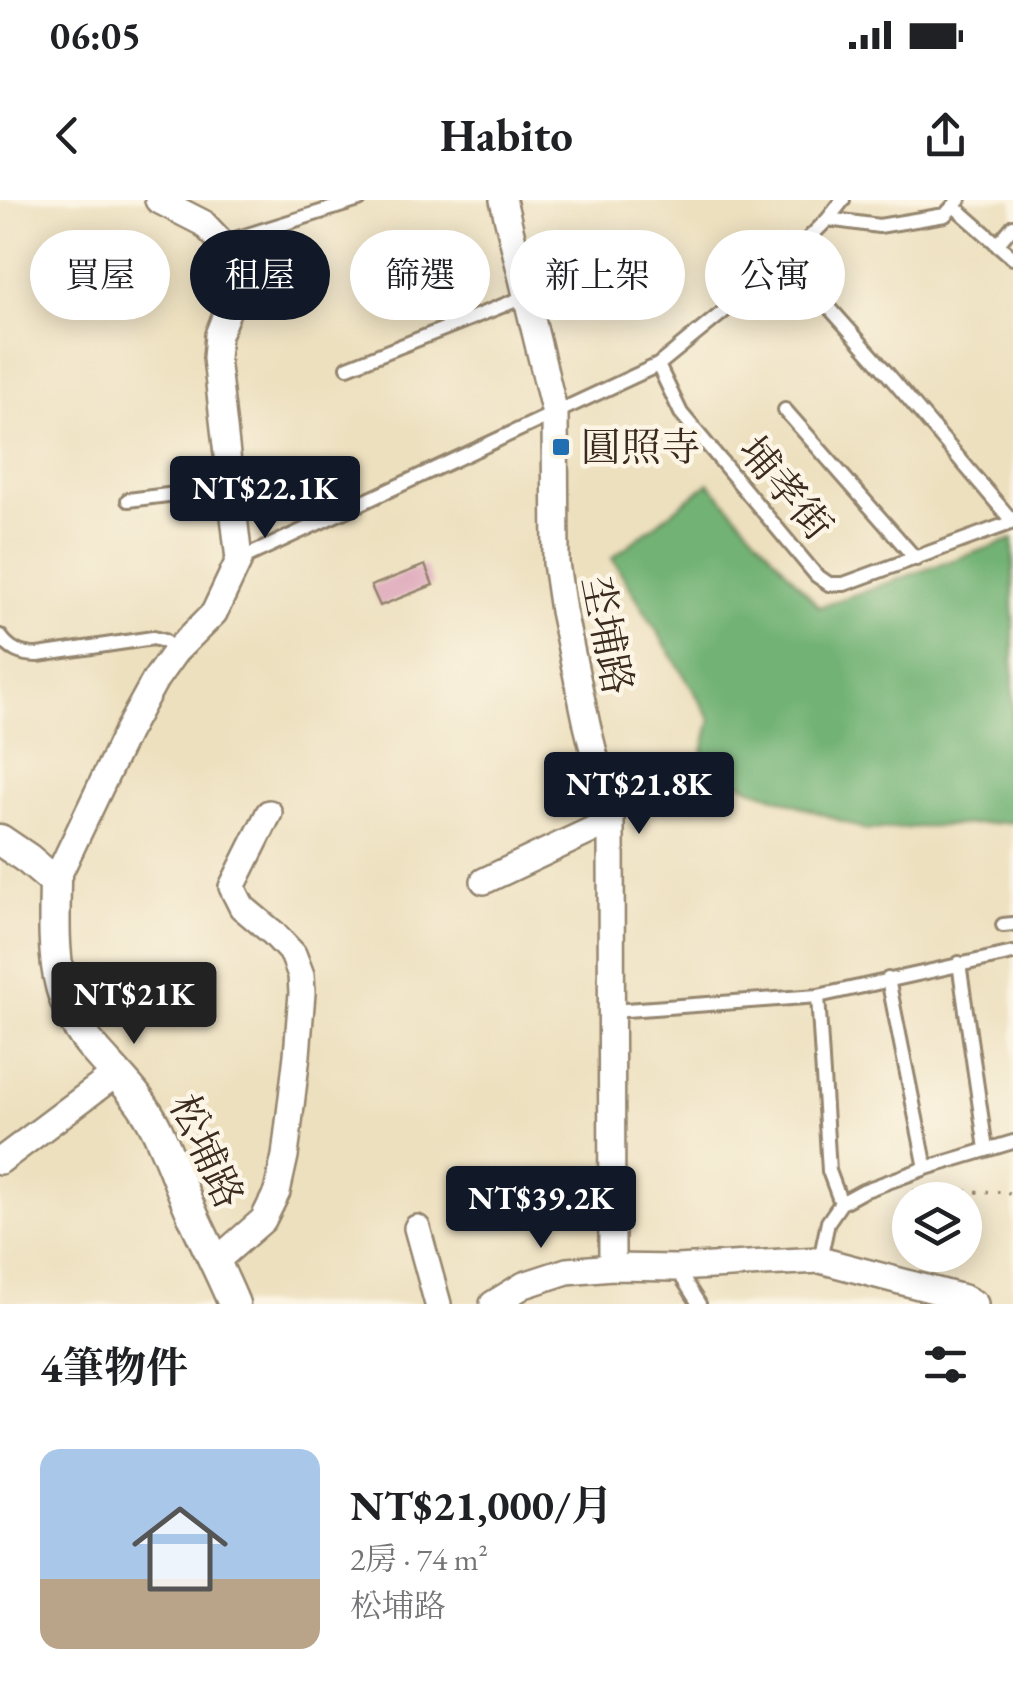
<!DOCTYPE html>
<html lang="zh-TW">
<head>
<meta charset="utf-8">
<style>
	:root { --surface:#fff; --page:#f6f6f6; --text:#202124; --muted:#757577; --accent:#111827 }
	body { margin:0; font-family:"EB Garamond","Noto Serif TC",serif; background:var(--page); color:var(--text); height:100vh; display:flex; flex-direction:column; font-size:38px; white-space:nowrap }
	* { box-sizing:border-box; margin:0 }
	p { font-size:32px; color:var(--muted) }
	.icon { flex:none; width:55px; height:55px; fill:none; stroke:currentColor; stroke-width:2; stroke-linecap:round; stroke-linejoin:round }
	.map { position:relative; height:1104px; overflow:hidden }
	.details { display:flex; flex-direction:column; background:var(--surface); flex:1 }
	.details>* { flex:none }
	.guide { position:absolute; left:30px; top:30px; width:955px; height:90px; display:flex; gap:20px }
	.buttons { position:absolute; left:892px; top:982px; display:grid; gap:20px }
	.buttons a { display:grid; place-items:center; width:90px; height:90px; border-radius:50%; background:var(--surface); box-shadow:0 5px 25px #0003; font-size:50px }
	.price { position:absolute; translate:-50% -85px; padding:0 22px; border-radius:10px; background:var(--accent); color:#fff; font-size:32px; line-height:65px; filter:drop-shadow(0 2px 5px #0008) }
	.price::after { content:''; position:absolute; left:50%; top:60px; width:30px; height:22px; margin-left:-15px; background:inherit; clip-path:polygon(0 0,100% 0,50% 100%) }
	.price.active { background:#222; color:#fff }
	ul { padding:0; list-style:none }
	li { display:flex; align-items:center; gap:30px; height:250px; padding:0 40px }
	li span { display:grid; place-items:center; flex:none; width:280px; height:200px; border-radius:20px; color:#555 }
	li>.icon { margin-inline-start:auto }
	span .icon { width:120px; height:120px; fill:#fffc; stroke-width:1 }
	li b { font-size:42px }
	h2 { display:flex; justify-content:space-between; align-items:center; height:120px; padding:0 40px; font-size:42px }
	.chip { padding:0 35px; border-radius:45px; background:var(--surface); box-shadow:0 5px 25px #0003; font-size:35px; line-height:90px }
	.chip.active { background:var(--accent); color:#fff }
	.status { display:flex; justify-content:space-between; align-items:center; height:70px; padding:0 50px; background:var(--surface); direction:ltr }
	.status svg { height:28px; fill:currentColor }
	header { display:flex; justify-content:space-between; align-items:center; height:130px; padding:0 40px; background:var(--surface); font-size:45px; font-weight:700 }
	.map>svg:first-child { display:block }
</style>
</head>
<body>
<div class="status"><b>06:05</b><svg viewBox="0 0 49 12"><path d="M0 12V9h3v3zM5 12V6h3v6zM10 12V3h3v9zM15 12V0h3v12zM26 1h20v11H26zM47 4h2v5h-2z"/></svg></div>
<header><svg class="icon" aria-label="back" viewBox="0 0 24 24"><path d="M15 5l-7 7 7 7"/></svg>Habito<svg class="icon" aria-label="share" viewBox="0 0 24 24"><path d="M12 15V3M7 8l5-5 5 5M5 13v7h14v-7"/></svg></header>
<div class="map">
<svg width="1013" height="1104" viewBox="0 0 1013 1104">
	<rect width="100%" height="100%" fill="#fcf5e5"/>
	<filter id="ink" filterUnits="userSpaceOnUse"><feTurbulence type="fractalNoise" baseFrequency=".01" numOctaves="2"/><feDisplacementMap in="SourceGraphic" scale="20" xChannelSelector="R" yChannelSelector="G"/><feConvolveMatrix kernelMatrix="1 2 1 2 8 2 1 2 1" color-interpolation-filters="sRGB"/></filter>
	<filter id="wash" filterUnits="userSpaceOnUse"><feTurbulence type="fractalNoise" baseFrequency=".0048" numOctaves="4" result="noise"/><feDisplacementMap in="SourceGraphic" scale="40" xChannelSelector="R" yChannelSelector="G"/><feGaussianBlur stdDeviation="2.25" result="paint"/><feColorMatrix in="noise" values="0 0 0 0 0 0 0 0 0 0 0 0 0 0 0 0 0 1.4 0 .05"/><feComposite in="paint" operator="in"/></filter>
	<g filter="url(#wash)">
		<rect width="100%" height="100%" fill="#ede0bf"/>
		<path fill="#72b274" stroke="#566e49" stroke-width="2.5" d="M709,283L819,407L1013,339V622L866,630L753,589L700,563L711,519L612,358Z"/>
		<g id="blocks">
			<path fill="#dea8bc" d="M425,365L433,385L380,406L371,386Z"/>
		</g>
	</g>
	<g filter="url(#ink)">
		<use href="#blocks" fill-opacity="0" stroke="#94856e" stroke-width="2.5"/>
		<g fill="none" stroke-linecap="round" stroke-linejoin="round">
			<g stroke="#94856e" stroke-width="18">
				<path id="service" d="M954,6L1013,58
					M828,19L879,26L945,15L959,0
					M222,43L359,0
					M997,45L1013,26
					M787,60L875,159L1013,322
					M658,165L681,213L816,375L829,384H844L1013,322
					M348,167L527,96
					M785,210L916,359
					M128,300L231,287
					M239,360L658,165L787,60L828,19L843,0
					M0,436C10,450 21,455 38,455L153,438L164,441L175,452
					M1003,725L1013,724
					M959,763L986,949
					M888,779L926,968
					M818,796L1013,753
					M612,811L818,796L829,971L841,1003
					M820,1060L828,1022L841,1003L863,991L926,968L1013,942
					M676,1068L699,1104"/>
			</g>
			<g stroke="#94856e" stroke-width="30">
				<path id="minor" d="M503,0L555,214L556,363L563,411L587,525L611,621L612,1067
					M484,681L611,621
					M55,682L126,533L155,480L175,452L214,413L239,360L216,158L218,135L232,99L230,71L222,43L203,23L158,0
					M0,961L117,873
					M417,1028L438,1104
					M216,1061L263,1020L277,992L285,956L297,855L302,793L301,775L293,754L273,733L242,707L232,687L269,613
					M493,1104L524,1085L567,1071L612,1067L676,1068L820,1060L964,1098L975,1104"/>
			</g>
			<g stroke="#94856e" stroke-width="35">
				<path id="tertiary" d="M0,640L28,659L55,682C54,745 50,799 95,850C117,875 141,897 156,928C171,958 181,990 195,1020C208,1048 222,1075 234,1104"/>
			</g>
			<path stroke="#94856e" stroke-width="4" stroke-dasharray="2.5 8" stroke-linecap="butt" d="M913,991L1004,992L1013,995"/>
			<use href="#service" stroke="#fff" stroke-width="12"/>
			<use href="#minor" stroke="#fff" stroke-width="25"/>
			<use href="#tertiary" stroke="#fff" stroke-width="30"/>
		</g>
	</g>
	<rect fill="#1f6fb2" stroke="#fcf5e5" stroke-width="4" x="551" y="237" width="20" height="20" rx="5"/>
	<g text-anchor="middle" stroke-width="9" stroke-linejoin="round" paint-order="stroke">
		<g font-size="40" fill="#3b2a1e" stroke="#fcf5e5" text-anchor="start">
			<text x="581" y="261">圓照寺</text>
		</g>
		<g font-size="40" fill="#3b2a1e" stroke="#fcf5e5">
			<text transform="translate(786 288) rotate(50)" y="14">埔孝街</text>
			<text transform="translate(608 435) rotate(79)" y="14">坔埔路</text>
			<text transform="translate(207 951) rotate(65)" y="14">松埔路</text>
		</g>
	</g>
</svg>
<div class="buttons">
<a><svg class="icon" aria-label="layers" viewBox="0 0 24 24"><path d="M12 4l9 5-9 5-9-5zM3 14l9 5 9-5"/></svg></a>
</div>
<b class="price" style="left:265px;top:341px">NT$22.1K</b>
<b class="price" style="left:639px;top:637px">NT$21.8K</b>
<b class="price active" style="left:134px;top:847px">NT$21K</b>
<b class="price" style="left:541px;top:1051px">NT$39.2K</b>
<div class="guide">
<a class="chip">買屋</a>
<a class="chip active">租屋</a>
<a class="chip">篩選</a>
<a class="chip">新上架</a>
<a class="chip">公寓</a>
</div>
</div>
<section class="details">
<h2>4筆物件<svg class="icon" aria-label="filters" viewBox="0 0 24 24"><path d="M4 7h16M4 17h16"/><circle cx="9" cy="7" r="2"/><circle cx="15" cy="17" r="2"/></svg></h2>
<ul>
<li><span style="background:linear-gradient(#a9c7e8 65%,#b9a48a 0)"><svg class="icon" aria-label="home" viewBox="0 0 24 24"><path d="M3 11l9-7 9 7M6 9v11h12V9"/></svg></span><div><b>NT$21,000/月</b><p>2房 · 74 m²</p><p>松埔路</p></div></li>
</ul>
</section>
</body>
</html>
